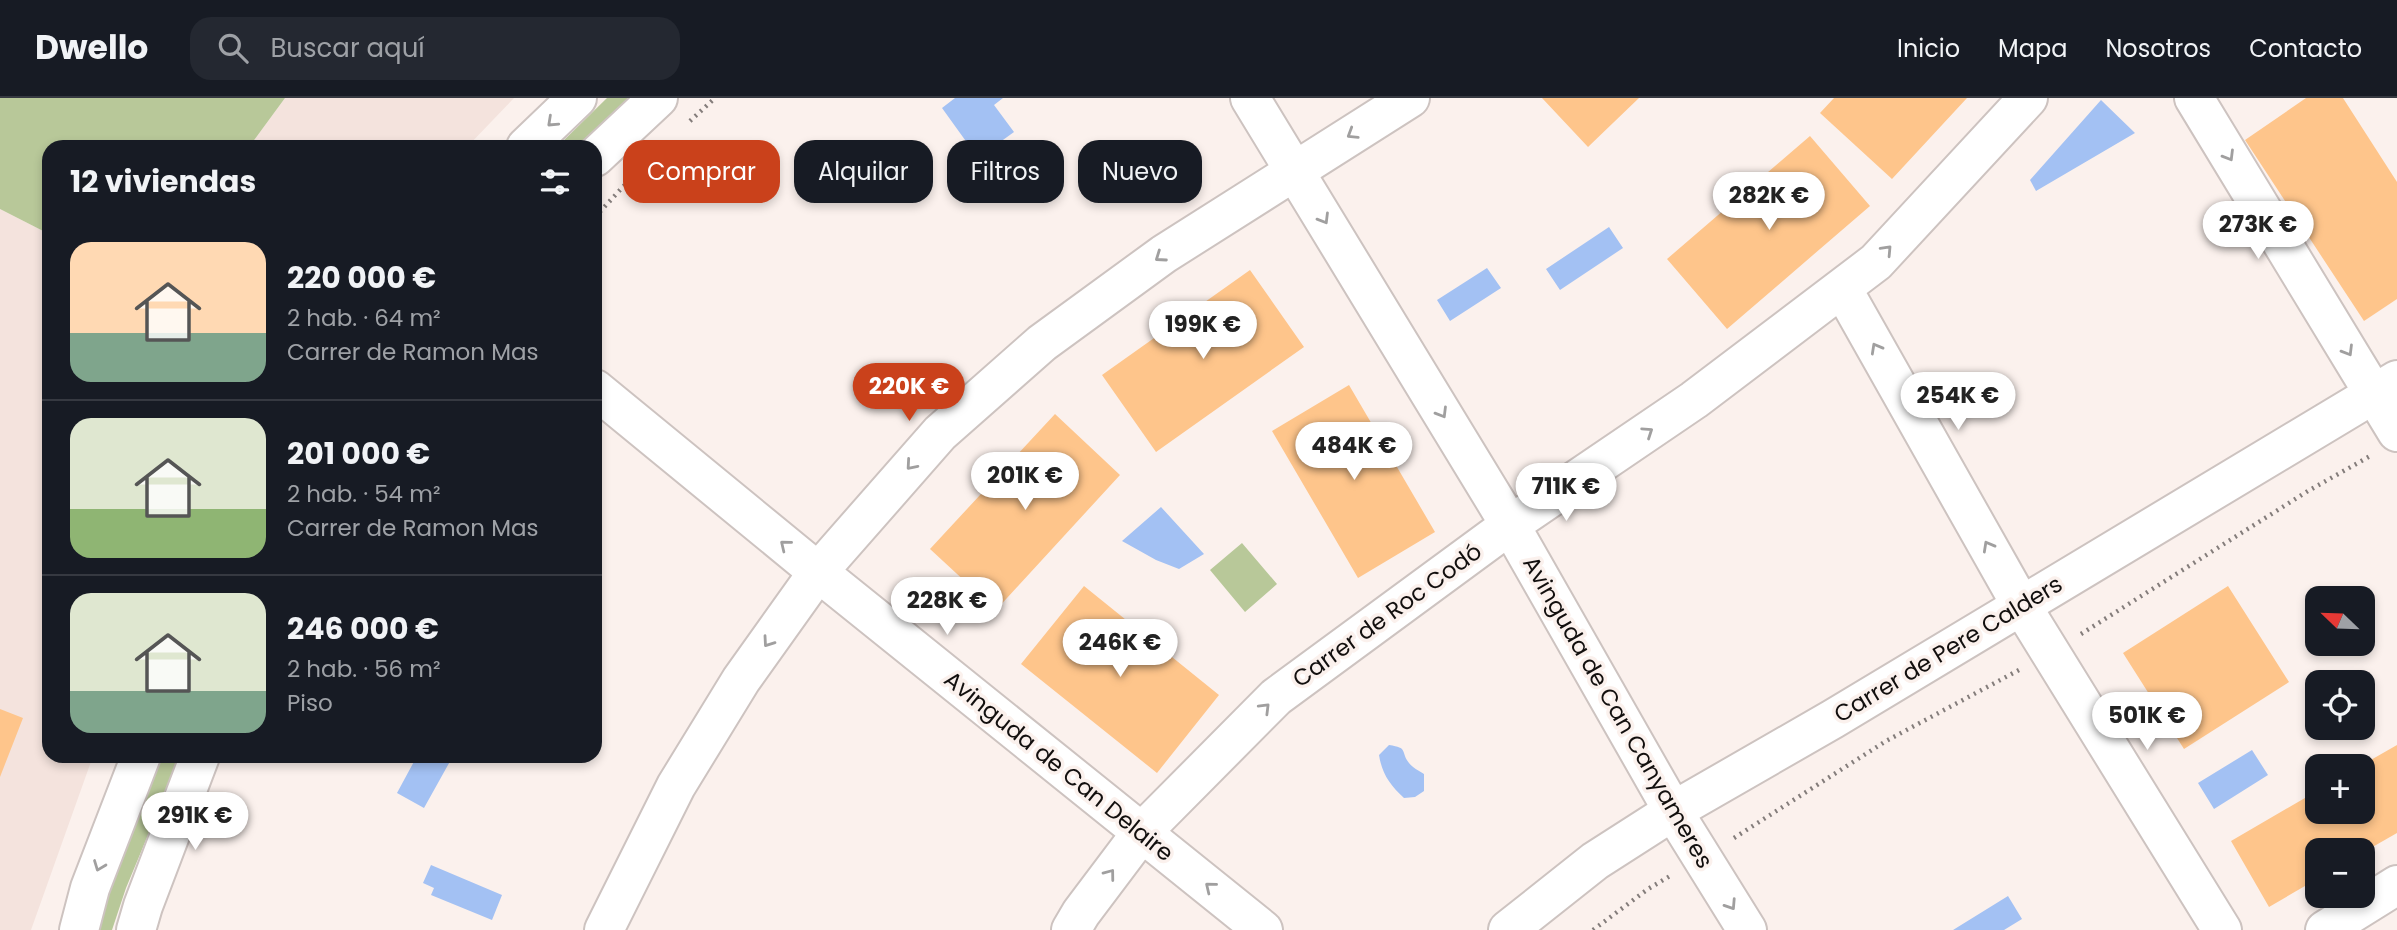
<!DOCTYPE html>
<html lang="es">
<head>
<meta charset="utf-8">
<style>
	:root { --surface:#171b24; --page:#242831; --text:#f1f3f6; --muted:#9ea1a6; --line:#363941; --accent:#ca411b }
	body { margin:0; font-family:Poppins,sans-serif; background:var(--page); color:var(--text); height:100vh; display:flex; flex-direction:column; font-size:26px; white-space:nowrap }
	* { box-sizing:border-box; margin:0 }
	p { font-size:23px; color:var(--muted) }
	.icon { flex:none; width:38px; height:38px; fill:none; stroke:currentColor; stroke-width:2; stroke-linecap:round; stroke-linejoin:round }
	.map { position:relative; flex:1; overflow:hidden }
	.sheet { position:absolute; left:42px; top:42px; width:560px; height:623px; display:flex; flex-direction:column; background:var(--surface); border-radius:21px; box-shadow:0 4px 10px #0003 }
	.sheet>* { flex:none }
	.guide { position:absolute; left:623px; top:42px; width:665px; height:63px; display:flex; gap:14px }
	.needle { width:46px; rotate:293deg }
	.tools { position:absolute; left:2305px; top:488px; display:grid; gap:14px }
	.tools a { display:grid; place-items:center; width:70px; height:70px; border-radius:14px; background:var(--surface); box-shadow:0 4px 10px #0003; font-size:35px }
	.price { position:absolute; translate:-50% -60px; padding:0 16px; border-radius:24px; background:#fff; color:#222; font-size:23px; line-height:46px; filter:drop-shadow(0 2px 4px #0008) }
	.price::after { content:''; position:absolute; left:50%; top:42px; width:21px; height:16px; margin-left:-10px; background:inherit; clip-path:polygon(0 0,100% 0,50% 100%) }
	.price.active { background:var(--accent); color:#fff }
	ul { padding:0; list-style:none }
	li { display:flex; align-items:center; gap:21px; height:175px; padding:0 28px }
	li+li { border-top:2px solid var(--line) }
	li span { display:grid; place-items:center; flex:none; width:196px; height:140px; border-radius:21px; color:#555 }
	li>.icon { margin-inline-start:auto }
	span .icon { width:84px; height:84px; fill:#fffc; stroke-width:1 }
	li b { font-size:30px }
	h2 { display:flex; justify-content:space-between; align-items:center; height:84px; padding:0 28px; font-size:30px }
	.pill { padding:0 24px; border-radius:21px; background:var(--surface); box-shadow:0 4px 10px #0003; font-size:24px; line-height:63px }
	.pill.active { background:var(--accent); color:#fff }
	header { display:flex; align-items:center; gap:42px; box-sizing:border-box; height:98px; padding:0 35px; background:var(--surface); border-bottom:2px solid var(--line) }
	header strong { font-size:33px }
	nav { display:flex; gap:38px; margin-inline-start:auto; font-size:24px }
	.search { width:490px; height:63px; background:var(--page); display:flex; align-items:center; gap:18px; box-sizing:border-box; padding:0 24px; border-radius:21px; color:var(--muted); font-size:26px }
	.map>svg:first-child { display:block }
</style>
</head>
<body>
<header>
<strong>Dwello</strong>
<div class="search"><svg class="icon" aria-label="search" viewBox="0 0 24 24"><circle cx="10" cy="10" r="6"/><path d="M15 15l6 6"/></svg>Buscar aquí</div>
<nav><a>Inicio</a><a>Mapa</a><a>Nosotros</a><a>Contacto</a></nav>
</header>
<div class="map">
<svg width="2397" height="832" viewBox="0 0 2397 832">
	<rect width="100%" height="100%" fill="#fbf1ed"/>
	<path fill="#f4e3dd" d="M285,0H514L467,49H249Z
		M0,111L49,136V658H93L31,832H0Z"/>
	<path fill="#b8c899" d="M0,0H285L249,49H49V136L0,111Z
		M607,0H634L586,49H557Z
		M1242,445L1277,486L1245,514L1210,472Z
		M155,658H181L126,790L112,832H89Z"/>
	<path fill="#a3c1f3" d="M955,0H1003L994,7L1014,34L978,60L942,10Z
		M2101,2L2135,35L2036,93L2030,82Z
		M1609,129L1623,150L1560,192L1546,171Z
		M1487,170L1501,190L1450,223L1437,202Z
		M1161,409L1204,456L1179,471L1156,462L1122,443Z
		M1389,647C1409,650 1400,653 1409,665C1412,669 1419,673 1424,676V693L1415,699L1404,700C1390,687 1382,676 1379,657Z
		M2252,652L2268,677L2214,711L2198,685Z
		M417,658H453L424,710L397,695Z
		M431,767L502,797L492,822L431,797L434,790L423,785Z
		M2008,798L2022,821L2004,832H1953Z"/>
	<path fill="#fec58b" d="M1542,0H1639L1588,49Z
		M1834,0H1967L1892,81L1820,15Z
		M2306,0H2343L2397,84V201L2364,223L2245,42Z
		M1810,38L1870,108L1727,231L1667,161Z
		M1250,172L1304,249L1156,354L1102,277Z
		M1349,287L1435,434L1358,480L1272,333Z
		M1055,316L1120,377L996,512L930,451Z
		M1084,488L1219,597L1157,675L1021,566Z
		M2228,488L2289,584L2184,651L2123,555Z
		M0,611L23,620L0,679Z
		M2397,647V735L2362,755V752H2317V781L2269,809L2231,743L2317,693V714H2362V667Z"/>
	<g fill="none" stroke-linecap="round" stroke-linejoin="round">
		<g stroke="#cdc3c0" stroke-width="42">
			<path id="street" d="M1250,0L1510,427L1673,713L1747,832
				M2194,0L2397,334
				M1842,190L2021,507L2222,832
				M595,291L818,474L1263,832
				M604,832L676,688L741,582L818,474L940,335L1042,245L1164,156L1410,0
				M1071,832L1081,815L1142,734L1276,599L1510,427L1694,302L1876,164L2028,0
				M2325,832L2397,787"/>
		</g>
		<g stroke="#cdc3c0" stroke-width="42">
			<path id="secondary" d="M526,49L577,0
				M595,59L658,0
				M79,832L90,790L141,658
				M136,832L143,808L200,658
				M1508,832L1595,763L1673,713L1833,621L2397,282"/>
		</g>
		<path stroke="#847d7b" stroke-width="4.5" stroke-dasharray="2 5" stroke-linecap="butt" d="M690,23L715,0
			M595,119L633,78
			M2081,536L2308,393L2372,357
			M1734,740L1886,643L2019,572
			M1593,832L1648,791L1670,778"/>
		<use href="#street" stroke="#fff" stroke-width="38"/>
		<use href="#secondary" stroke="#fff" stroke-width="38"/>
	</g>
	<defs><path id="oneway-chevron" d="M-2-3.5L2.5 0L-2 3.5" fill="none" stroke-width="1.6" stroke-linecap="round" stroke-linejoin="round" transform="scale(1.75)"/></defs>
	<g stroke="#a09f9f">
		<use href="#oneway-chevron" transform="translate(552 24) rotate(137)"/>
		<use href="#oneway-chevron" transform="translate(1352 36) rotate(148)"/>
		<use href="#oneway-chevron" transform="translate(2229 58) rotate(59)"/>
		<use href="#oneway-chevron" transform="translate(1324 121) rotate(59)"/>
		<use href="#oneway-chevron" transform="translate(1887 152) rotate(-47)"/>
		<use href="#oneway-chevron" transform="translate(1160 159) rotate(145)"/>
		<use href="#oneway-chevron" transform="translate(1876 250) rotate(-119)"/>
		<use href="#oneway-chevron" transform="translate(2348 253) rotate(59)"/>
		<use href="#oneway-chevron" transform="translate(1442 315) rotate(59)"/>
		<use href="#oneway-chevron" transform="translate(1648 334) rotate(-34)"/>
		<use href="#oneway-chevron" transform="translate(911 367) rotate(131)"/>
		<use href="#oneway-chevron" transform="translate(785 447) rotate(-141)"/>
		<use href="#oneway-chevron" transform="translate(1988 448) rotate(-119)"/>
		<use href="#oneway-chevron" transform="translate(768 544) rotate(125)"/>
		<use href="#oneway-chevron" transform="translate(1265 610) rotate(-45)"/>
		<use href="#oneway-chevron" transform="translate(99 768) rotate(111)"/>
		<use href="#oneway-chevron" transform="translate(1110 776) rotate(-53)"/>
		<use href="#oneway-chevron" transform="translate(1210 789) rotate(-141)"/>
		<use href="#oneway-chevron" transform="translate(1731 807) rotate(57)"/>
	</g>
	<g text-anchor="middle" stroke-width="7" stroke-linejoin="round" paint-order="stroke">
		<g font-size="23" fill="#120f0e" stroke="#fbf1ed">
			<text transform="translate(1387 517) rotate(-36)" y="8">Carrer de Roc Codó</text>
			<text transform="translate(1948 551) rotate(-31)" y="8">Carrer de Pere Calders</text>
			<text transform="translate(1618 614) rotate(60)" y="8">Avinguda de Can Canyameres</text>
			<text transform="translate(1059 668) rotate(39)" y="8">Avinguda de Can Delaire</text>
		</g>
	</g>
</svg>
<div class="tools">
<a><svg class="needle" viewBox="-14 -14 28 28"><path d="M0-13l5 13h-10z" fill="#e53935"/><path d="M0 13l5-13h-10z" fill="#9ea1a6"/></svg></a>
<a><svg class="icon" aria-label="locate" viewBox="0 0 24 24"><circle cx="12" cy="12" r="6"/><path d="M12 2v4M12 18v4M2 12h4M18 12h4"/></svg></a>
<a>+</a>
<a>−</a>
</div>
<b class="price" style="left:1769px;top:134px">282K €</b>
<b class="price" style="left:2258px;top:163px">273K €</b>
<b class="price" style="left:1203px;top:263px">199K €</b>
<b class="price active" style="left:909px;top:325px">220K €</b>
<b class="price" style="left:1958px;top:334px">254K €</b>
<b class="price" style="left:1354px;top:384px">484K €</b>
<b class="price" style="left:1025px;top:414px">201K €</b>
<b class="price" style="left:1566px;top:425px">711K €</b>
<b class="price" style="left:947px;top:539px">228K €</b>
<b class="price" style="left:1120px;top:581px">246K €</b>
<b class="price" style="left:2147px;top:654px">501K €</b>
<b class="price" style="left:195px;top:754px">291K €</b>
<div class="guide">
<a class="pill active">Comprar</a>
<a class="pill">Alquilar</a>
<a class="pill">Filtros</a>
<a class="pill">Nuevo</a>
</div>
<section class="sheet">
<h2>12 viviendas<svg class="icon" aria-label="filters" viewBox="0 0 24 24"><path d="M4 7h16M4 17h16"/><circle cx="9" cy="7" r="2"/><circle cx="15" cy="17" r="2"/></svg></h2>
<ul>
<li><span style="background:linear-gradient(#ffd9b3 65%,#7fa58c 0)"><svg class="icon" aria-label="home" viewBox="0 0 24 24"><path d="M3 11l9-7 9 7M6 9v11h12V9"/></svg></span><div><b>220 000 €</b><p>2 hab. · 64 m²</p><p>Carrer de Ramon Mas</p></div></li>
<li><span style="background:linear-gradient(#dfe7d0 65%,#8fb573 0)"><svg class="icon" aria-label="home" viewBox="0 0 24 24"><path d="M3 11l9-7 9 7M6 9v11h12V9"/></svg></span><div><b>201 000 €</b><p>2 hab. · 54 m²</p><p>Carrer de Ramon Mas</p></div></li>
<li><span style="background:linear-gradient(#dfe7d0 70%,#7fa58c 0)"><svg class="icon" aria-label="home" viewBox="0 0 24 24"><path d="M3 11l9-7 9 7M6 9v11h12V9"/></svg></span><div><b>246 000 €</b><p>2 hab. · 56 m²</p><p>Piso</p></div></li>
</ul>
</section>
</div>
</body>
</html>
